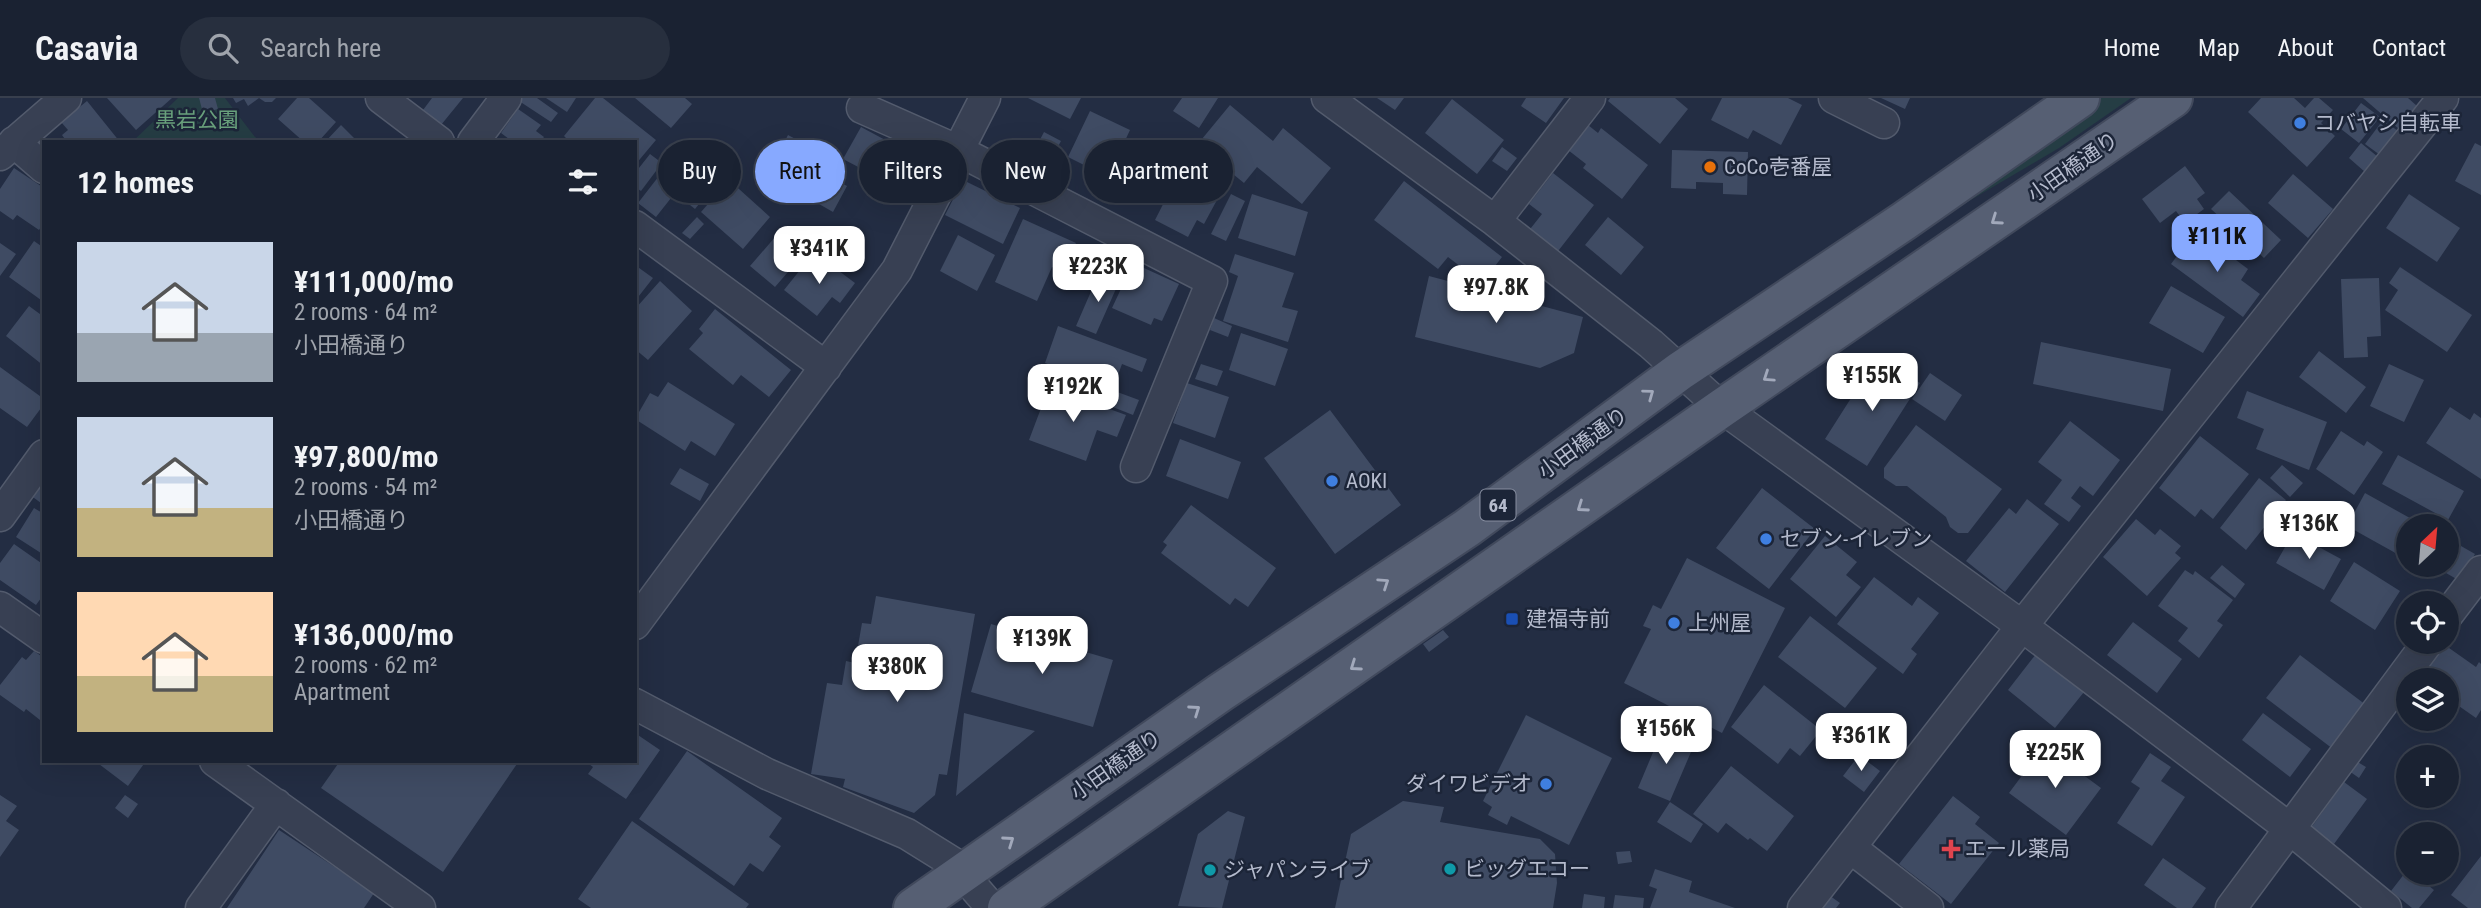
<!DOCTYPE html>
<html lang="en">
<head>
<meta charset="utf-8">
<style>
	:root { --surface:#1a2232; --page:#272f3e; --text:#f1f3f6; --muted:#9fa4ac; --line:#383f4d; --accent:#87a9ff }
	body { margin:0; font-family:"Roboto Condensed","Noto Sans JP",sans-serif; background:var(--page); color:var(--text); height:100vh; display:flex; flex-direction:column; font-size:26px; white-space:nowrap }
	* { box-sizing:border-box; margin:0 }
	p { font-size:23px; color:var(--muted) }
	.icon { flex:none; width:38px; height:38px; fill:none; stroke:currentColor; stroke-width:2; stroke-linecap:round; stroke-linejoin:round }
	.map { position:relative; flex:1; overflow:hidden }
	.side { position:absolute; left:42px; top:42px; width:595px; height:623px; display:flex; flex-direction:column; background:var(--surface); border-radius:0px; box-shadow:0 7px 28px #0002,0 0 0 2px var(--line) }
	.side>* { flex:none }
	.hud { position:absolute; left:658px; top:42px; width:665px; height:63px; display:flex; gap:14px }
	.needle { width:46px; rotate:26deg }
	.tools { position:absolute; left:2396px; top:416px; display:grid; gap:14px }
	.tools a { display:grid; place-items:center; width:63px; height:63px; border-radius:50%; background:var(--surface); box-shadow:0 7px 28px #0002,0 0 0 2px var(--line); font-size:35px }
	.price { position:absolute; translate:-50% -60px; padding:0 16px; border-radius:14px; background:#fff; color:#222; font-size:23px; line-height:46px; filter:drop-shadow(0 2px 4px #0008) }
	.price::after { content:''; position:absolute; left:50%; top:42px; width:21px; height:16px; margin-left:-10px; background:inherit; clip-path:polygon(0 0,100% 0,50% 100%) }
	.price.active { background:var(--accent); color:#111 }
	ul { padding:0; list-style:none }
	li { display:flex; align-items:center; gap:21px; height:175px; padding:0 35px }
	li span { display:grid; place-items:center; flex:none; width:196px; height:140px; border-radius:0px; color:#555 }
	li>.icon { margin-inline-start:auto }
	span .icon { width:84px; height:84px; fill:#fffc; stroke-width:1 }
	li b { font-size:30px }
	h2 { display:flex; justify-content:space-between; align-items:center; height:84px; padding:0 35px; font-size:30px }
	.pill { padding:0 24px; border-radius:32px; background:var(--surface); box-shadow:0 7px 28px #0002,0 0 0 2px var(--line); font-size:24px; line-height:63px }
	.pill.active { background:var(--accent); color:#111 }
	header { display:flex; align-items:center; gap:42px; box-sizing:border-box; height:98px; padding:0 35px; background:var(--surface); border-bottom:2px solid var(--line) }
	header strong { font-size:33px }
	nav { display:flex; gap:38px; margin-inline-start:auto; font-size:24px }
	.search { width:490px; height:63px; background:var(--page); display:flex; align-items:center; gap:18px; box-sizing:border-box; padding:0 24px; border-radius:38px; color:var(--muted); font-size:26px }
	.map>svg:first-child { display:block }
</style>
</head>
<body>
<header>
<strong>Casavia</strong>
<div class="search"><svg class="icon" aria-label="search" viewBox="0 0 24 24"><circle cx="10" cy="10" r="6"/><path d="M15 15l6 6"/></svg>Search here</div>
<nav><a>Home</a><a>Map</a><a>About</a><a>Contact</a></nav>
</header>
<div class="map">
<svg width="2481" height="810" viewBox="0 0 2481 810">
	<rect width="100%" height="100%" fill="#232d43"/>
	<path fill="#253d44" d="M178,0H225L255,39L262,44H132Z
		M2101,0H2131L2059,50L1947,116L1795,221L1792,218Z"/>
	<path fill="#3f4b63" d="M107,0H172L136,32Z
		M199,0H215L218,11L203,15Z
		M233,0H276L272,4H265L259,0L248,8L244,1L236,5Z
		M297,0H309L336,24L318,44H304L278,21Z
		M432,0H463L441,27L423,12Z
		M521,0H537L558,15L551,24L519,3Z
		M546,0H576L567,14Z
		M595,0H603L656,42L635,67V44H570L564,38Z
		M635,0H685L692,6L671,30Z
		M1028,0H1081L1070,21Z
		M1182,0H1218L1199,30L1173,13Z
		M1377,0H1404L1395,12Z
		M1526,0H1564L1546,25L1521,8Z
		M1610,0H1675L1688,11L1660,46L1608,3Z
		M1722,0H1788L1802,7L1781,47L1753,32L1748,41L1711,22Z
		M1881,0H1910L1905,11Z
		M2261,0H2294L2305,10L2314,0H2319L2333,12L2321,25L2335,38L2307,69L2248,14Z
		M2363,0H2408L2417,8L2399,31Z
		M1452,1L1504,42L1477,76L1425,35Z
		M87,3L120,44H67L62,37L68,32L61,24Z
		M2361,5L2380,19L2359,45L2341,31Z
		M1230,7L1273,43L1283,30L1331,70L1302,106L1257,69L1244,85L1197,47Z
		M518,11L541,27L536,33L544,39L540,44H513L501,35Z
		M1090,13L1130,32L1108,79L1068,59Z
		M2383,22L2398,33L2380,57L2365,46Z
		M341,27L358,44H325Z
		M1588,27L1598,35L1601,30L1648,67L1622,101L1583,70L1586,66L1568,52Z
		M861,29L917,59L900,91L843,61Z
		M1044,34L1061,43L1043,77L1026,68Z
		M788,37L840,65L832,80L847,88L833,114L819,106L824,96L772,68Z
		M2361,45L2378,59L2365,74L2349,60Z
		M2475,45L2481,48V97L2455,83Z
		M683,47L722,78L695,111L675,95L656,119L638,105Z
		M1502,49L1517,60L1507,73L1492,63Z
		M1672,52L1748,54L1747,97L1723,96V85L1696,84V91L1671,90Z
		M650,56L662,65L641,93L635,89V75Z
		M1183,67L1224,89L1204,126L1197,122L1188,139L1155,122Z
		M2185,68L2205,95L2197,101L2204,111L2185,125L2176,113L2160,125L2142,101Z
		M14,70L44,90V125L39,132L17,117L13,122L0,113V91Z
		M1553,75L1594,107L1555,157L1527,135L1542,116L1529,106Z
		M2293,76L2333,111L2308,140L2268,105Z
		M729,82L770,119L743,151L701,114Z
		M963,82L1020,110L1003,146L945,117Z
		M1404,83L1502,159L1482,185L1448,159L1438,171L1374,122Z
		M2229,93L2281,142L2264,160L2248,145L2241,152L2218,130L2224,123L2211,111Z
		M1231,96L1245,103L1226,143L1211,136Z
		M1252,96L1308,114L1295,158L1238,140Z
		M2409,96L2460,130L2437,164L2386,130Z
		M697,119L704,126L690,141L682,135Z
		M1608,119L1644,149L1621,177L1585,147Z
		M1023,121L1076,145L1063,174L1052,169L1037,203L995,184Z
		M2200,135L2248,171L2241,182L2260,196L2243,219L2171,166L2188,143L2192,146Z
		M958,137L995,157L977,193L940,173Z
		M776,138L801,159L775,189L750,168Z
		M34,143L44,150V198L41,202L9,179Z
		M0,145L16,156L0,178Z
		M1235,156L1294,175L1282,209L1298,213L1288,244L1223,223L1238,178L1229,174Z
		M823,161L855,185L840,205L832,199L817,218L784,192L808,162L817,169Z
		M1133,165L1179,186L1162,223L1154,220L1151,227L1112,210Z
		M635,167L653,180L635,203Z
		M2400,169L2472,217L2447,254L2385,212L2398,192L2389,185Z
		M1099,175L1119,184L1096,236L1076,228Z
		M1429,178L1583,219L1574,255L1540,270L1415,239Z
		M2379,180L2381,238L2367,239L2368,259L2344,260L2341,181Z
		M660,183L692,213L648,262L635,251V211Z
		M2171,188L2225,219L2203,255L2149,225Z
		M29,208L44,219V268L6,238Z
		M715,211L791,272L769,299L741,277L733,287L689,251L703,235L699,231Z
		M1214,220L1232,228L1228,239L1210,232Z
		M1058,228L1147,261L1142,274L1122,266L1113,291L1045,265Z
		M1241,235L1288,251L1275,288L1229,272Z
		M2041,244L2171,271L2163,313L2033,286Z
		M2319,253L2366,289L2346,315L2299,279Z
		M1874,264L1893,277L1897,270L1920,285L1867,368L1825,341Z
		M1201,266L1223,273L1217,288L1195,281Z
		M2389,266L2424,282L2404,324L2370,308Z
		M0,269L44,301V306L27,329L0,310Z
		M1930,275L1962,297L1945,323L1912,301Z
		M668,284L735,326L715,358L691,343L685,353L635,321L650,295L658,299Z
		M1187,285L1229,299L1215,340L1173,325Z
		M1101,288L1139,302L1133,317L1095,302Z
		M1049,289L1126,317L1117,339L1097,332L1086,363L1029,342Z
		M2247,293L2327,324L2309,372L2256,351L2264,331L2237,320Z
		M2450,309L2470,322L2474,315L2481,320V381L2426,345Z
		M1330,312L1401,407L1335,456L1264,360Z
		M2070,323L2120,362L2093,398L2080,388L2071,400L2081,408L2069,424L2044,406L2062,382L2038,364Z
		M1916,327L2002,391L1968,435H1958L1950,429L1946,419L1907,388H1896L1884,380V370Z
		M2341,333L2364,348L2367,343L2383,354L2354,397L2316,371Z
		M2200,338L2249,376L2213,421L2201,411L2195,419L2159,390Z
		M1180,341L1241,364L1228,401L1166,378Z
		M2398,357L2464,393L2448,422L2382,386Z
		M2282,367L2303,385L2290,399L2270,380Z
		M680,370L709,386L700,403L670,386Z
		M2259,380L2286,402L2246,452L2220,430Z
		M40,384L44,387V402L41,405L30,397Z
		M1762,390L1815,431L1769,491L1716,450Z
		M2365,395L2426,429H2408V462L2347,428Z
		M2027,401L2059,426L2005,494L1966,463L2009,410L2016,416Z
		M1191,407L1276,470L1248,509L1235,500L1230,507L1161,455L1167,447L1163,444Z
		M34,410L44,416V457L16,439Z
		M2136,421L2155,437L2160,431L2181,448L2175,455L2181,460L2147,498L2103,459Z
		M2293,435L2341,461L2324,492L2276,465Z
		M1825,438L1857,464L1846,477L1861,489L1836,519L1790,481Z
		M14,446L44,467V496L36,507L0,482V465Z
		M2461,448L2475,456L2460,483L2446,475Z
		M1687,460L1785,510L1722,635L1624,585L1651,531L1643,528L1653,507L1661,511Z
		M2354,464L2400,493L2375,532L2330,503Z
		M2222,467L2245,486L2235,500L2210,480Z
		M2185,472L2193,477L2195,473L2233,502L2217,523L2223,527L2199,560L2178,543L2188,530L2158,508Z
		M1874,479L1912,508L1918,499L1939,515L1911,551L1917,556L1903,576L1837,526Z
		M876,498L975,516L947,677L939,676L935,697L914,715L843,689L845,681L811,676L827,585L842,587L846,563L855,565L862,525L871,526Z
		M1810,518L1877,570L1845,610L1778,559Z
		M2133,524L2182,561L2157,595L2107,557Z
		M991,526L1113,562L1093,629L971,594Z
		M1443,532L1449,539L1429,554L1423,546Z
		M2442,545L2476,569L2479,564L2481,566V612L2476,620L2446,599V583H2423L2418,580Z
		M34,553L44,560V616L40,622L26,611L24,614L0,597V587L22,559L26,562Z
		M2036,556L2084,594L2055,630L2008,592Z
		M2300,557L2366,607L2333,651L2266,600Z
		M1764,587L1821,632L1800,658L1790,650L1778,666L1731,629Z
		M964,615L1035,633L956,698Z
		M2263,615L2311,651L2290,679L2242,642Z
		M1526,617L1612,660L1569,747L1511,718L1507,727L1488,717L1492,709L1483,703Z
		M1662,633L1694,647L1670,703L1638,690Z
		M635,635L660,652L626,701L588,676L593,669L585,663H635Z
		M2044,648L2101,690L2066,737L2009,695Z
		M687,653L782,720L769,739L781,748L763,774L750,765L734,788L639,721Z
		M2150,655L2171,669L2161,683L2185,699L2152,748L2117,725L2140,690L2131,684Z
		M1859,657L1880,673L1864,694L1843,678Z
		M95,663H146L128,688Z
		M340,663H519L443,774L321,690Z
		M2356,663L2366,669L2359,680L2349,673Z
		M1731,668L1794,718L1767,753L1750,740L1748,742L1726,725L1718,735L1693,716Z
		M2344,684L2367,701L2334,746L2311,730Z
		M0,697L17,708L6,723L19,732L0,759Z
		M125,697L138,706L128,720L115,710Z
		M1953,698L1980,719L1975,726L1999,745L1951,806L1899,766Z
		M1403,703L1444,709L1440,724L1540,741L1555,756L1557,785L1553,810H1335L1351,736Z
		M1670,704L1703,726L1691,745L1657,724Z
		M1228,713L1245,719L1222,810L1178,808L1198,736Z
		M632,723L749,806L746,810H591L578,801Z
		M279,732L374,795L364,810H227Z
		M1630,753L1632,764L1618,766L1616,754Z
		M2481,758V810H2468L2451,797Z
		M2163,760L2206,790L2192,810H2177L2144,787Z
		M1655,771L1692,783L1689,794L1735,810H1650L1657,791L1649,788Z
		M2408,771V775H2413L2434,792L2419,810H2412L2391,793Z
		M1826,795L1840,805L1836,810H1815Z
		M1584,796L1605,799L1604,810H1582Z
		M1615,797L1644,800L1643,810H1613Z"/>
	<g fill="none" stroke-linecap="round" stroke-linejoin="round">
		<g stroke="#535b6d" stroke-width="33">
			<path id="street" d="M381,0L439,44
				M1327,0L1495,123L1651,246L1722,310L2022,528L2289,730L2386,810
				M1834,0L1884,25
				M862,10L959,53L1212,183L1136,369
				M14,44L44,70
				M473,44L506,0
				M0,57L66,0
				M1495,123L1590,0
				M635,128L826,269
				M0,418L44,357
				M0,509L44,540
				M2446,519L2481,473
				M635,526L897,172L985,0
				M635,606L767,676L907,736L952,764L992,810
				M215,663L420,810
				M1851,750L1928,810
				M201,810L276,706
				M1803,810L2022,528L2443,0
				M2231,810L2428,544"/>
		</g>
		<g stroke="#41495c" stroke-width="42">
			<path id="primary" d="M913,810L1221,594L1467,430L1680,273L1904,123L2080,0
				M1007,810L1722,310L2173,0"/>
		</g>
		<use href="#street" stroke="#384053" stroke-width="30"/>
		<use href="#primary" stroke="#565f73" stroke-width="38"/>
	</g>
	<defs><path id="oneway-chevron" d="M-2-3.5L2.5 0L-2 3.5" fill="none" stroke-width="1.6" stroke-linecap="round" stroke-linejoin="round" transform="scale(1.75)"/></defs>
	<g stroke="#a2a9bb">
		<use href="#oneway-chevron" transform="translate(1996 122) rotate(145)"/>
		<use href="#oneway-chevron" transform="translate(1768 279) rotate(146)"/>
		<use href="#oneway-chevron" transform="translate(1649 296) rotate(-36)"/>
		<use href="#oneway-chevron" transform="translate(1582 409) rotate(145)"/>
		<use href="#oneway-chevron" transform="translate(1384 485) rotate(-34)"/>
		<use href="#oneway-chevron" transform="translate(1355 568) rotate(145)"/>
		<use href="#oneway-chevron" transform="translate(1195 612) rotate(-35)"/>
		<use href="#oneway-chevron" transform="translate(1009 743) rotate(-35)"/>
	</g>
	<g fill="#3f7fe0" stroke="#1c2538" stroke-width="2.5">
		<circle cx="2300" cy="25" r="7"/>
		<circle cx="1332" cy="383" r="7"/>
		<circle cx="1766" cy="441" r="7"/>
		<circle cx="1674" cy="525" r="7"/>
		<circle cx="1546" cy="686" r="7"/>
	</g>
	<circle fill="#e8710a" stroke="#1c2538" stroke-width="2.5" cx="1710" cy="69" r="7"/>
	<rect fill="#1a4fb4" stroke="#1c2538" stroke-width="2.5" x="1505" y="514" width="14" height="14" rx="3.5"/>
	<path fill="#e0444e" stroke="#1c2538" stroke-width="2.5" d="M1947.5 740.5h7v7h7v7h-7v7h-7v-7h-7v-7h7z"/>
	<g fill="#0f9aa8" stroke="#1c2538" stroke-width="2.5">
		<circle cx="1450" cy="771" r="7"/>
		<circle cx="1210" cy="772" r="7"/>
	</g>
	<g text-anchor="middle" stroke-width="5" stroke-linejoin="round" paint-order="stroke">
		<rect fill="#1c2538" stroke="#878ea0" stroke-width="2" x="1480.5" y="391.5" width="35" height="31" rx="5"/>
		<g font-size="19" font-weight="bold" fill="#b5bbcd">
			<text x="1498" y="414">64</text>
		</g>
		<g font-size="21" fill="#69a07c" stroke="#1c2538">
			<text x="197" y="29">黒岩公園</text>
		</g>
		<g font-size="21" fill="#b5bbcd" stroke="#1c2538" text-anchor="start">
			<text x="2314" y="32">コバヤシ自転車</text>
			<text x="1724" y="76">CoCo壱番屋</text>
			<text x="1346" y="390">AOKI</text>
			<text x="1780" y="448">セブン-イレブン</text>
			<text x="1526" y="528">建福寺前</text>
			<text x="1688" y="532">上州屋</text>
			<text x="1532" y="693" text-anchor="end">ダイワビデオ</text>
			<text x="1965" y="758">エール薬局</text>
			<text x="1464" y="778">ビッグエコー</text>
			<text x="1224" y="779">ジャパンライブ</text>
		</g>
		<g font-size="21" fill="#b5bbcd" stroke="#1c2538">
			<text transform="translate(2073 69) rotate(-35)" y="7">小田橋通り</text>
			<text transform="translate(1583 345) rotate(-36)" y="7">小田橋通り</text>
			<text transform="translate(1116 667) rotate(-35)" y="7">小田橋通り</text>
		</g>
	</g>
</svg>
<div class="tools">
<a><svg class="needle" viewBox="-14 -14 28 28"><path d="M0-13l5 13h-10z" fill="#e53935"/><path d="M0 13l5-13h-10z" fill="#9fa4ac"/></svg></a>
<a><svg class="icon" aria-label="locate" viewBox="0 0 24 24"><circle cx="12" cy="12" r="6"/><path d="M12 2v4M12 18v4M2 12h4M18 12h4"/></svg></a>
<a><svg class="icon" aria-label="layers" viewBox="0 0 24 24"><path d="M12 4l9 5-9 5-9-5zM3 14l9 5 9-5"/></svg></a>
<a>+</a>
<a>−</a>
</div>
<b class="price active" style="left:2217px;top:176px">¥111K</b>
<b class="price" style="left:819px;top:188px">¥341K</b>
<b class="price" style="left:1098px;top:206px">¥223K</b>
<b class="price" style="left:1496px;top:227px">¥97.8K</b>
<b class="price" style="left:1872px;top:315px">¥155K</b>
<b class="price" style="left:1073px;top:326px">¥192K</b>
<b class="price" style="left:2309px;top:463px">¥136K</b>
<b class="price" style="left:1042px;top:578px">¥139K</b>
<b class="price" style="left:897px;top:606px">¥380K</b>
<b class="price" style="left:1666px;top:668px">¥156K</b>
<b class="price" style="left:1861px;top:675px">¥361K</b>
<b class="price" style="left:2055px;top:692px">¥225K</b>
<div class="hud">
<a class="pill">Buy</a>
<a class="pill active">Rent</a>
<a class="pill">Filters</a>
<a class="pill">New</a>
<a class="pill">Apartment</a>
</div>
<section class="side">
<h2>12 homes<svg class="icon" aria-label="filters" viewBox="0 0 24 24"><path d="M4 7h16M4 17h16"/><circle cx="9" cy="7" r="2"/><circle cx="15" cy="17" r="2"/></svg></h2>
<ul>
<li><span style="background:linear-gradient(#c9d6e8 65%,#9aa5b1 0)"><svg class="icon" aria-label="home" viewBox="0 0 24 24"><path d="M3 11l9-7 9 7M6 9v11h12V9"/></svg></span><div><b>¥111,000/mo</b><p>2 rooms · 64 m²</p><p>小田橋通り</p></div></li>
<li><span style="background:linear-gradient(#c9d6e8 65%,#c2b280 0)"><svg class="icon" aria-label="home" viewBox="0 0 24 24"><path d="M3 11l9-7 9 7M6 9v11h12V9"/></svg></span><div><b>¥97,800/mo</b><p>2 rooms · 54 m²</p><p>小田橋通り</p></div></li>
<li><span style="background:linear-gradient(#ffd9b3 60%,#c2b280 0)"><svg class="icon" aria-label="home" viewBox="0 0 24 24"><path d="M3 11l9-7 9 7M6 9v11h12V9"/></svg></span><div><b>¥136,000/mo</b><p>2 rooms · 62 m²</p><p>Apartment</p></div></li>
</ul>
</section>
</div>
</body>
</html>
